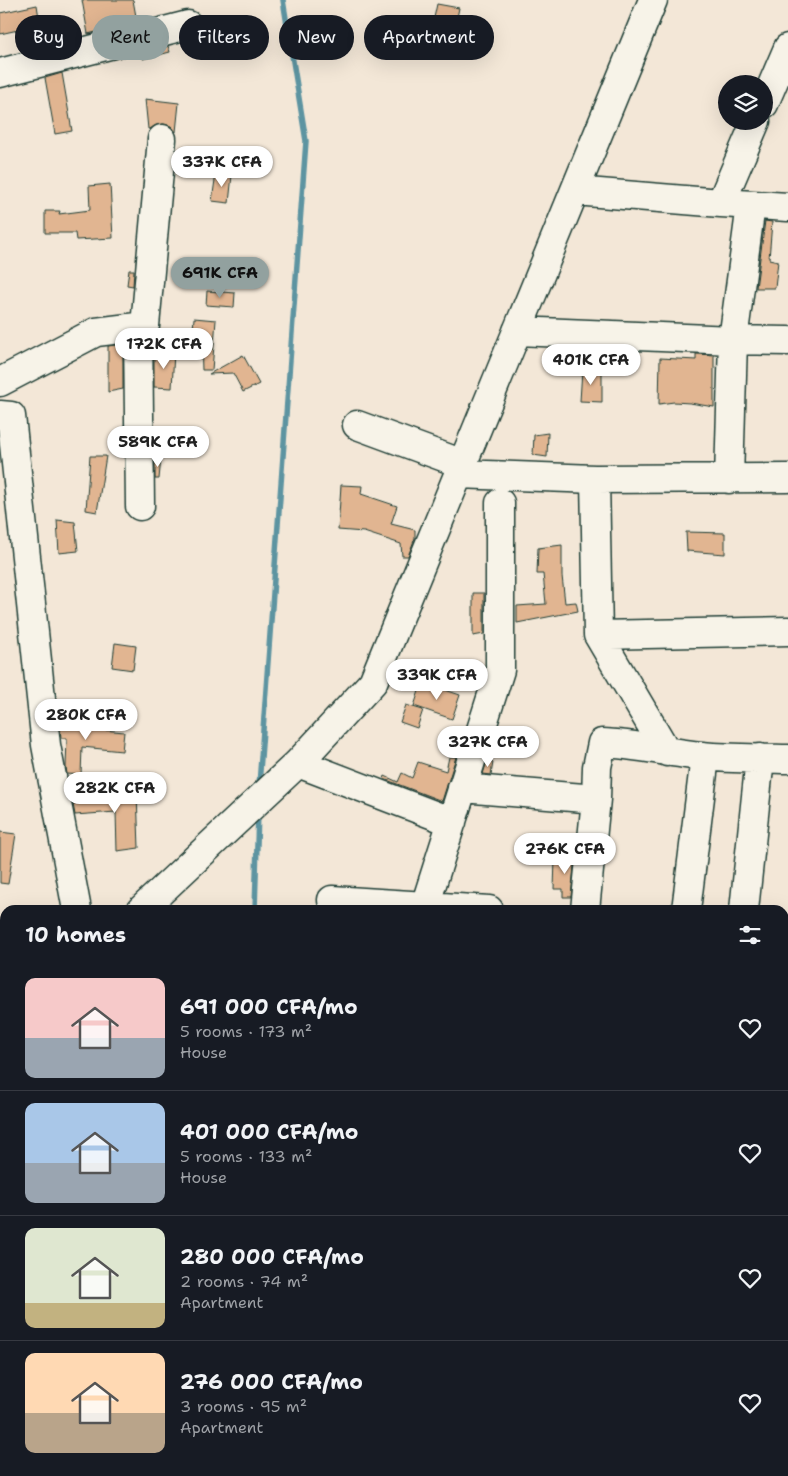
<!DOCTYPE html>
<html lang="en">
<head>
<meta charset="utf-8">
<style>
	:root { --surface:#171b24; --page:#20242c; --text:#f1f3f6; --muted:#9ea1a6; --line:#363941; --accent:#92a19f }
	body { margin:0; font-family:"Shantell Sans",sans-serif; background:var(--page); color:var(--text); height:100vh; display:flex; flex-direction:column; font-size:19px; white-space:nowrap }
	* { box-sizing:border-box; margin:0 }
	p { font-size:16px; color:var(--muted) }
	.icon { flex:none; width:28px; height:28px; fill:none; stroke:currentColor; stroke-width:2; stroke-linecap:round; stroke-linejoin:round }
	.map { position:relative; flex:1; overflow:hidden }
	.drawer { position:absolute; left:0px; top:905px; width:789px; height:571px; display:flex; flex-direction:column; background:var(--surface); border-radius:15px 15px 0 0; box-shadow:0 5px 20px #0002 }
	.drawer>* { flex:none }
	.top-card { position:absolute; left:15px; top:15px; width:500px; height:45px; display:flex; gap:10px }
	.tools { position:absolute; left:718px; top:75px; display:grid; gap:10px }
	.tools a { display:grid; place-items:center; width:55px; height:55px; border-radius:50%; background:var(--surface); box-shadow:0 5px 20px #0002; font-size:25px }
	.price { position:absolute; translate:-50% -42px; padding:0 11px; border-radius:18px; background:#fff; color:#222; font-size:16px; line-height:32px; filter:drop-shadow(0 1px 2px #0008) }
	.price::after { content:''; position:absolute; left:50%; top:30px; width:15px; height:11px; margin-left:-8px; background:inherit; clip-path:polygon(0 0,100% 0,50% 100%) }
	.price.current { background:var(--accent); color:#111 }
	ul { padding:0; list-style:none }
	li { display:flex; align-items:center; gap:15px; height:125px; padding:0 25px }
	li+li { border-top:1px solid var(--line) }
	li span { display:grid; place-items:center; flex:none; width:140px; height:100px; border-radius:10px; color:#555 }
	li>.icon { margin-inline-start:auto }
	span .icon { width:60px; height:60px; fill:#fffc; stroke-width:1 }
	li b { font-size:21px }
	h2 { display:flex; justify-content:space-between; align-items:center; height:60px; padding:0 25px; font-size:21px }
	.tag { padding:0 18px; border-radius:22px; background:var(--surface); box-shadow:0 5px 20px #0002; font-size:18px; line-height:45px }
	.tag.current { background:var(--accent); color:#111 }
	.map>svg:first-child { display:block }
</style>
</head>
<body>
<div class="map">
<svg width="788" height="1476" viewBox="0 0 788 1476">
	<rect width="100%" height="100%" fill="#f3e7d7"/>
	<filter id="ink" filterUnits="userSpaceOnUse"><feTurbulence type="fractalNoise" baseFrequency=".02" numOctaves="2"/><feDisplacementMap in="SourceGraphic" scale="10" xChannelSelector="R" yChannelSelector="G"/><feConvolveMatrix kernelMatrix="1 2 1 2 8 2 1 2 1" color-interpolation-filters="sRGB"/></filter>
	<g filter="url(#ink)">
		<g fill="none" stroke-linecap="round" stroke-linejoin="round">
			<path stroke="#5d94a1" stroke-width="5.5" d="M259,785L306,141L283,0
				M255,910L258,812
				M427,1471L430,1476"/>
		</g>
		<path fill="#e1b591" stroke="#1f3d34" d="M82,0H133L137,22L88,34Z
			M437,4L459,8L454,31L432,27Z
			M37,5L42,37L20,41L18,30L0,34V13Z
			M168,46L170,52L143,59L142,53Z
			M62,73L72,131L55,134L45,78Z
			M145,99L179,103L176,132L171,126L164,124L156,125L150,129H148Z
			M216,173L232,175L229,203L212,201Z
			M110,184L113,238L76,240L75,233H45V211H60L59,214L90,210L89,186Z
			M765,221L772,222L769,259L778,261L775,288H756Z
			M129,270H134L133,286L127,285Z
			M207,291L235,293L234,307L206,305Z
			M194,318L216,320L212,370H202L201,341L192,340Z
			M123,344V389L108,392V346Z
			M174,352L172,388L154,387V353Z
			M696,354L714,355V407L690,403L674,402L659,404L660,358L696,360Z
			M243,355L259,384L243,392L233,373L209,374Z
			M582,370L602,372V402L580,401Z
			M548,433L547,457L533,455L534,435Z
			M90,456H106L97,512L86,510Z
			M155,458H161L159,479H155Z
			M341,485L362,486L361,494L397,506L391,524L415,530V538L408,556H402L401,544L364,532L338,530Z
			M57,520L75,522L78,551L59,553Z
			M686,532L725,533V554L687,551Z
			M562,545V576L565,603L576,602L578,611L517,623V606L546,604L543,574H537L538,548Z
			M473,593H484V634L473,636Z
			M115,643L136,646L133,670L112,667Z
			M422,682L460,695L452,719L414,706Z
			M406,705L423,710L417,728L400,722Z
			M59,716L85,718L84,728L124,732L122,751L82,747L81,775L67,774L66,767L67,738H61Z
			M449,757H456L442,801L384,779L385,776L398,782L402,773L412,778L418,762L446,771Z
			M487,761L493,762L491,775L483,774Z
			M126,789V794L137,793L139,848L117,851L116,812L75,815L73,804L86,800V792Z
			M0,832L16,834L8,884L0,883Z
			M565,855L575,856L571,897H563V889H554L555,859H565Z"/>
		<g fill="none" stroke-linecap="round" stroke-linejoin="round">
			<g stroke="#1f3d34" stroke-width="31">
				<path id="minor" d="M0,73L188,25
					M764,104L788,48
					M575,191L721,203L788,207
					M721,203L756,121
					M138,327L140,506
					M517,331L733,340L788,341
					M0,382L96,332L145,326L162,139
					M0,415L11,416L46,745L77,910
					M357,425L463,464
					M458,474L595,479L788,478
					M595,479L598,635L667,752
					M729,479L733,340L751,205
					M598,635L788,631
					M298,763L452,822
					M462,788L596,799
					M332,900L489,910
					M425,906L500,670V503
					M141,910L298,763L373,682L653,0
					M585,910L596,799L597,767L602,743C636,744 669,753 702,756C731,759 760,758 788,759
					M686,910L705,757
					M744,910L760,758
					M784,954L788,957
					M0,1044L5,1039
					M784,1322H788
					M784,1428L788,1427
					M0,1431L5,1432
					M182,1471L217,1476
					M688,1471L689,1476
					M766,1471L767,1476
					M29,1476L30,1471
					M387,1476H388"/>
			</g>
			<use href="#minor" stroke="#f7f3e8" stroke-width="28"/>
		</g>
	</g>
</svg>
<div class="tools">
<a><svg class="icon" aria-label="layers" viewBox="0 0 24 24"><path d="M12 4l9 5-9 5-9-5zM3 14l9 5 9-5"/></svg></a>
</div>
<b class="price" style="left:222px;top:188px">337K CFA</b>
<b class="price current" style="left:220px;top:299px">691K CFA</b>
<b class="price" style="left:164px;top:370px">172K CFA</b>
<b class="price" style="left:591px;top:386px">401K CFA</b>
<b class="price" style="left:158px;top:468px">589K CFA</b>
<b class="price" style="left:437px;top:701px">339K CFA</b>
<b class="price" style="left:86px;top:741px">280K CFA</b>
<b class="price" style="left:488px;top:768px">327K CFA</b>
<b class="price" style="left:115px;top:814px">282K CFA</b>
<b class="price" style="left:565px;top:875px">276K CFA</b>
<div class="top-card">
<a class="tag">Buy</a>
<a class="tag current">Rent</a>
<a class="tag">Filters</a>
<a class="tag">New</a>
<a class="tag">Apartment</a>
</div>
<section class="drawer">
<h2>10 homes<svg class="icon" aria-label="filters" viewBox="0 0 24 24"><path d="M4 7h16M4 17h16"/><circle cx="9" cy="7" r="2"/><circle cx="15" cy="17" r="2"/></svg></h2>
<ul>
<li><span style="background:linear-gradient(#f6c9c9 60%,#9aa5b1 0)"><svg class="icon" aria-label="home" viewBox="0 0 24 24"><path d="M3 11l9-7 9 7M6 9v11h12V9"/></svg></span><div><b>691 000 CFA/mo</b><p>5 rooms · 173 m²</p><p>House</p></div><svg class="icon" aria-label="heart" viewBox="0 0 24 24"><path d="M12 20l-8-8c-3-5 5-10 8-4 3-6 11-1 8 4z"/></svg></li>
<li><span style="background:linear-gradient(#a9c7e8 60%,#9aa5b1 0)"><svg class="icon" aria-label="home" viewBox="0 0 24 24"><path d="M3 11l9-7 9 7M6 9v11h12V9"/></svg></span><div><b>401 000 CFA/mo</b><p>5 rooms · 133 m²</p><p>House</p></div><svg class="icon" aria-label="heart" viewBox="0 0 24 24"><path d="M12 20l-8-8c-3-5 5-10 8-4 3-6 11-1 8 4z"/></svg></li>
<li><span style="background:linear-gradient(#dfe7d0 75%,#c2b280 0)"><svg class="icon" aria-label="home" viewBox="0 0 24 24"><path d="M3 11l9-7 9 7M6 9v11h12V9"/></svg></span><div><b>280 000 CFA/mo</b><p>2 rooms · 74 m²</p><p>Apartment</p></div><svg class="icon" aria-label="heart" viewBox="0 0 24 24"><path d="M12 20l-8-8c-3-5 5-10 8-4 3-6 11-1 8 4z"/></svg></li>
<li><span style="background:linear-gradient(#ffd9b3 60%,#b9a48a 0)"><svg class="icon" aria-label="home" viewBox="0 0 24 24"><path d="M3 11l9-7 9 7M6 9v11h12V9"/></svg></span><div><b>276 000 CFA/mo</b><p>3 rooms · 95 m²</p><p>Apartment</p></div><svg class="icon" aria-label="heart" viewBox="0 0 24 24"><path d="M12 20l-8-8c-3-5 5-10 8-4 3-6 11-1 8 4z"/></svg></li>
</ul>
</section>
</div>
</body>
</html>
